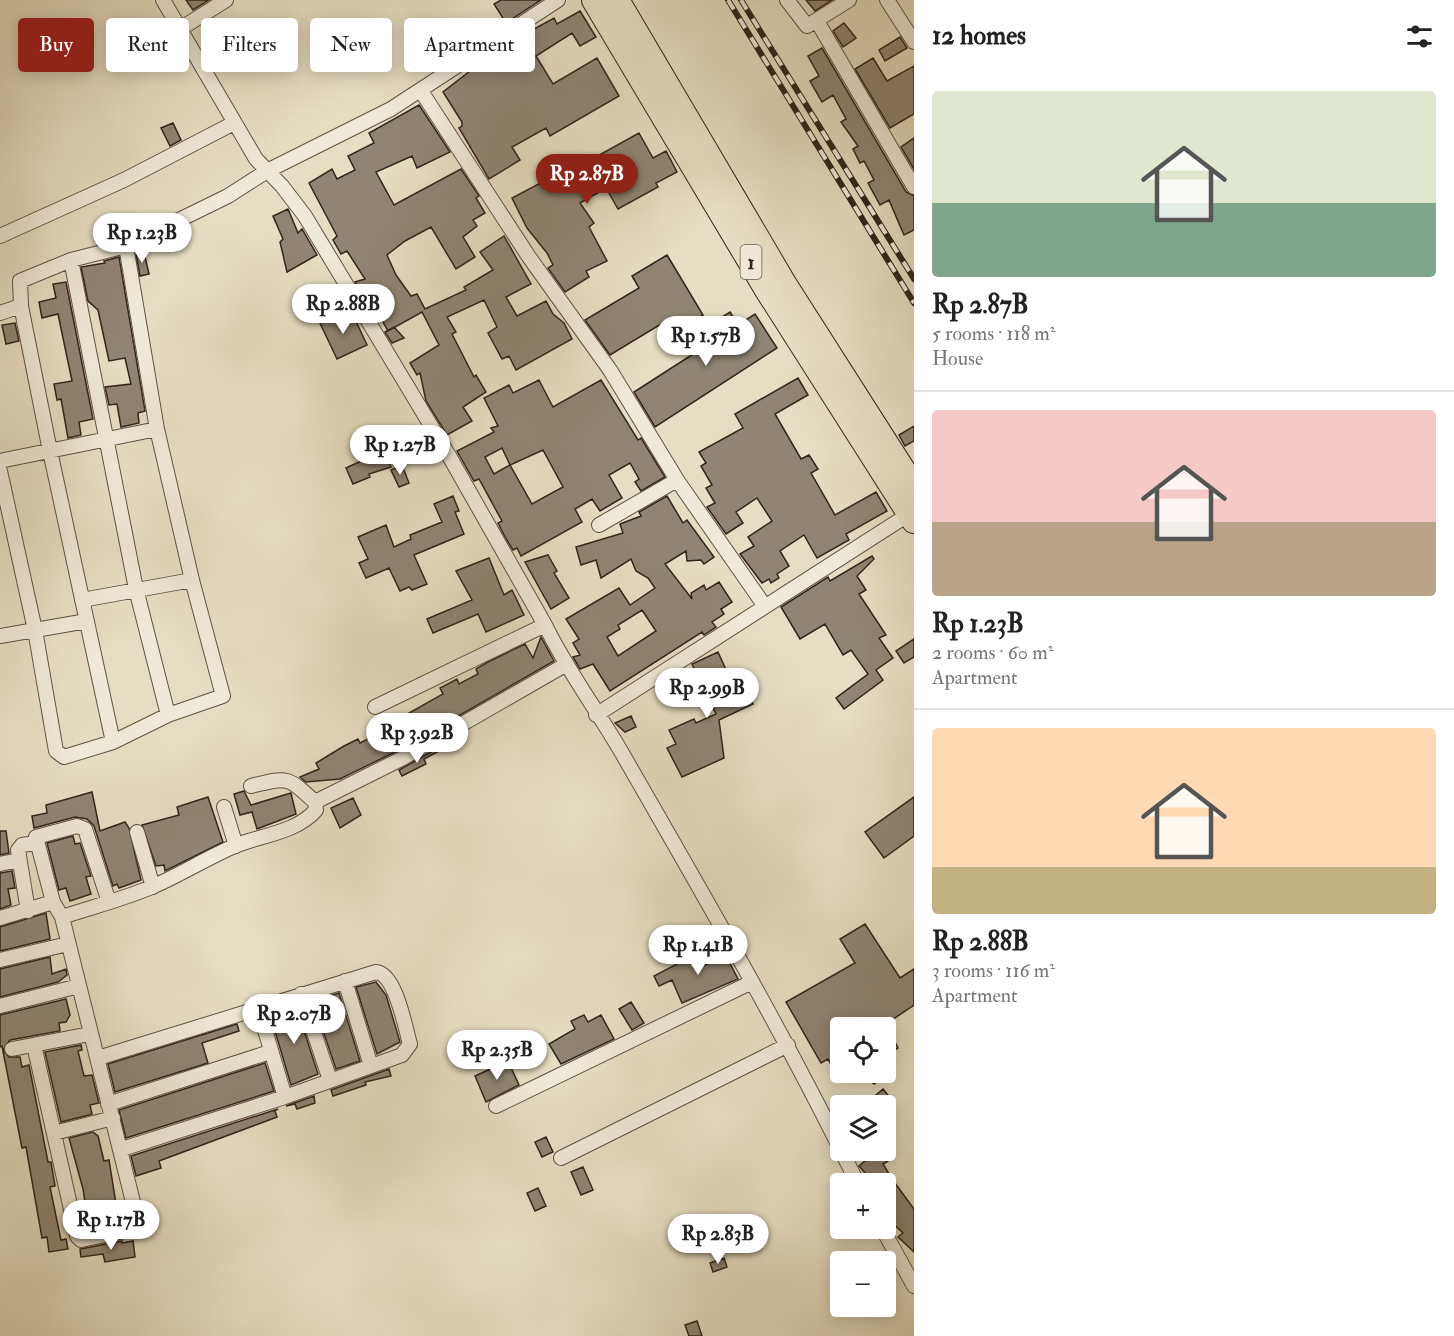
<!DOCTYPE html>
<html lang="en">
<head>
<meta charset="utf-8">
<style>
	:root { --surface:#fff; --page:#f2f2f2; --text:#222; --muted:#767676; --line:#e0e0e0; --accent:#8f2418 }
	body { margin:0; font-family:"IM FELL Double Pica",serif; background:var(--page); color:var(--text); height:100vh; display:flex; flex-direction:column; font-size:22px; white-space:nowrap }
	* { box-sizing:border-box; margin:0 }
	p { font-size:20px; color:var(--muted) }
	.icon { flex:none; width:33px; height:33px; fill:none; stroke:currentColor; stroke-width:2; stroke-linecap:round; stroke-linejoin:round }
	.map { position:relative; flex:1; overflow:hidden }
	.details { display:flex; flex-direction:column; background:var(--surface); width:540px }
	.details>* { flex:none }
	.guide { position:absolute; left:18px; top:18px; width:570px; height:54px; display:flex; gap:12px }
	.tools { position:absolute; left:830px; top:1017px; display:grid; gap:12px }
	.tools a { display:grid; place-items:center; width:66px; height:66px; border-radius:6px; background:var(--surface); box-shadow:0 3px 15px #0003; font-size:30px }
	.price { position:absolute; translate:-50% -51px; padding:0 14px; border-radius:21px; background:#fff; color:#222; font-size:20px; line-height:39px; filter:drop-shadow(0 2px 3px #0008) }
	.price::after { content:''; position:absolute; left:50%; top:36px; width:18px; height:14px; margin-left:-9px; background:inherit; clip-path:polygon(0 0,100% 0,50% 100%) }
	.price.on { background:var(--accent); color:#fff }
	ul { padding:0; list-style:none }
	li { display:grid; align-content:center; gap:12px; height:318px; padding:0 18px }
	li+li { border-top:2px solid var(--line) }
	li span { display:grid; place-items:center; height:186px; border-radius:6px; color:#555 }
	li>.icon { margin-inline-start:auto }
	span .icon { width:108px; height:108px; fill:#fffc; stroke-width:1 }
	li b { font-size:26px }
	h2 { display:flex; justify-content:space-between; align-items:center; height:72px; padding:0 18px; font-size:26px }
	.chip { padding:0 21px; border-radius:6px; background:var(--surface); box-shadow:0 3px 15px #0003; font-size:21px; line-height:54px }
	.chip.on { background:var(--accent); color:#fff }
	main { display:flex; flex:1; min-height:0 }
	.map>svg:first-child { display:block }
</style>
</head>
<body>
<main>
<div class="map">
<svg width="914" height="1336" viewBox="0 0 914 1336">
	<rect width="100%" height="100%" fill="#e6dec2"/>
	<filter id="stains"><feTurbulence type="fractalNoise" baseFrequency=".00333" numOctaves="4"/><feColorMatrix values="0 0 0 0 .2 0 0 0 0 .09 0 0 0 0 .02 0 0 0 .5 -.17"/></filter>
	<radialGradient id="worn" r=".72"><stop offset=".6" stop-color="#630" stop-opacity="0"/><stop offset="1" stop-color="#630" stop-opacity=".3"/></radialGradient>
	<path fill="#8f8572" stroke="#30241b" stroke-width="1.5" fill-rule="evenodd" d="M186,0H209L193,10Z
		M501,0H541L506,23L494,4Z
		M806,0H832L815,11Z
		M580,11L596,37L580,46L572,33L536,56L553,84L597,58L619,96L550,136L546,128L512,147L520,160L489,179L459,128L462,126V122L443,92L470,71L469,69L518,38L554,18L557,24Z
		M844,23L856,38L843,47L833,31Z
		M900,37L907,48L885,61L879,50Z
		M822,48L906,192L914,196V230L904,235L889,200L880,205L868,183L874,180L864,161L860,163L853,149L858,146L841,122L846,119L833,95L822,102L810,81L819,76L808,56Z
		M873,58L887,81L914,66V114L890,128L855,69Z
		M419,105L450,152L417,168L412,156L376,172L394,205L461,169L479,196L476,198L485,213L473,220L477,226L463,237L475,257L456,269L431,227L405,241L387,255L396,275L411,296L417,294L425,309L466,290L464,287L493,270L480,252L504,236L531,284L506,297L517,316L546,301L553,314L564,323L572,339L516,370L509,356L502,359L488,333L497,327L484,300L447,317L456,332L452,334L474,377L476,375L486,392L463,407L472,421L447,435L426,401L420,373L417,375L410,363L439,345L422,312L388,331L379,315L382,314L368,292L363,295L355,282L365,279L347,251L341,254L333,240L337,236L309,183L332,169L337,179L355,170L348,156L374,143L369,133Z
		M173,123L181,140L170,146L161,128Z
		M639,133L653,158L666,151L677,172L656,183L658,187L618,209L606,188L580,203L594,223L589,227L607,261L586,271L589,277L565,292L548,268L553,265L547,253L527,228L512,198L565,170L567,173Z
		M914,138V169L901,147Z
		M288,209L298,233L302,229L317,255L287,272L280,242L283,239L273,216Z
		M144,252L149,274L140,276L136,254Z
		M667,255L703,315L669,336L661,324L610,355L585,320L639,288L632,276Z
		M119,257L145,411L138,413L139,423L121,427L117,404L109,405L105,387L131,384L125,358L109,361L98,310L88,301L81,267L105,263L104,261Z
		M66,282L93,419L79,422L81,435L68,438L61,399L57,400L54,384L72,381L58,314L42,318L39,302L56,298L53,284Z
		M730,312L738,325L755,314L777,348L655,427L634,392L715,340L706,327Z
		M353,315L367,345L337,359L318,319Z
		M15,323L19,341L6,344L2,325Z
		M394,327L404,338L392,343L385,332Z
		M798,378L808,395L775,414L801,459L809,455L818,469L811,473L835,515L876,492L887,511L846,534L849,540L817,558L804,535L780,551L789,566L777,574L779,578L771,583L769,579L762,583L740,554L754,546L748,537L772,521L757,498L736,512L743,523L726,534L707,507L715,503L706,488L712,485L701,466L706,463L699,452L743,428L735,414Z
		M539,380L553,407L601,380L638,440L641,438L665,477L641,491L635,482L639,479L630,463L609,475L622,498L600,511L592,499L575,509L582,522L521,556L517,548L513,550L505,537L498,523L502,521L479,479L474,481L457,451L494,432L491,428L498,426L484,398L509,385L513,393ZM502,448L510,465L494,474L485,457ZM543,450L563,487L532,504L510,465Z
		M914,426V441L905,446L899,435Z
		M379,430L387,447L383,449L391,467L369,474L370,477L353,484L346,468L368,458L360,438Z
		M402,465L409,483L399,487L391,470Z
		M453,496L459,511L455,512L464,534L414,555L427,584L412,590L409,587L400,591L389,568L366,578L359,563L368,559L358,537L386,525L394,547L411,539L410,535L442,522L434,504Z
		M667,496L683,523L687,520L714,557L704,564L701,560L687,561L686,551L665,564L692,599L691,593L704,585L706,590L719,582L732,602L721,609L724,614L712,622L716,627L704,635L702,632L610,691L593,664L580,669L573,657L580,655L573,643L579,639L566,619L619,588L630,605L655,588L648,578L636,571L631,559L601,578L596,560L581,565L576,547L623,533L620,524L641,516L639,512ZM642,610L656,631L618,656L607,637L620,629L618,625Z
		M548,555L557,571L554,573L569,598L551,609L525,562Z
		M872,556L874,559L857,576L866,590L859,594L886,635L879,638L893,658L876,670L883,680L844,709L836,698L868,674L851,650L843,655L825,624L800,639L781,607L828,577L830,581Z
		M489,558L504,595L512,590L524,615L486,632L478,614L433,633L427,619L472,600L456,571Z
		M541,637L554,661L399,750L340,779L306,782L300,777L319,769L316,763L344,746L358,739L360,743L388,729L386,726L443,694L440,688L457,679L459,684L478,674L476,669L488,662L525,644L533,658Z
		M914,639V657L904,663L896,651Z
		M718,652L737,694L746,690L753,704L719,720L724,758L682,777L667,748L676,744L669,730L694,719L696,723L716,714L692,664Z
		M631,716L636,727L625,732L615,723Z
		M440,747L441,750L424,759L426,764L402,776L399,770Z
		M244,791L251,805L291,793L296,814L257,829L252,812L240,815L234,794Z
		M92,792L100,831L125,822L129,828L141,880L119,888L117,884L113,886L94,826L87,819L75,817L34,828L32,816L47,813L46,805Z
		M208,797L223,842L165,871L164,865L156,866L142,825L179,815L177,807Z
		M914,797V836L884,858L865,832Z
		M353,798L361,815L340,828L331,808Z
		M0,831H6L9,853L0,855Z
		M73,836L75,844L80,843L91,876L86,877L91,894L70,901L66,888L59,890L47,843Z
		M12,871L15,888L8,889L11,905L0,909V873Z
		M46,913L50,939L0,951V927Z
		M865,924L900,978L914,969V1005L886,1024L898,1048L885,1056V1028H840V1081L828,1059L821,1063L786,1002L855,963L840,939Z
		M698,953L705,965L725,954L738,979L682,1003L672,980L659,986L654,976Z
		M50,957L52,974L66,969L67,975L58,982L0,997V969Z
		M376,982L386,995L400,1042L377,1054L356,987Z
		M339,993L360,1061L336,1069L313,1001Z
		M66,999L70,1015L66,1022L59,1023L60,1031L10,1040L3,1050L9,1057H20L22,1067L29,1065L48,1162H51L55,1186L50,1187L61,1240L66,1239L68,1249L49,1252L47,1237L42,1238L26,1147L22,1148L2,1046L0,1047V1015Z
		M631,1002L644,1023L632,1030L619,1009Z
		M296,1006L318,1074L291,1085L270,1014Z
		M584,1015L588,1022L601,1015L614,1039L561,1064L549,1044L575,1029L571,1021Z
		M237,1024L239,1031L202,1043L208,1063L115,1092L108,1064Z
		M81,1045L82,1050L78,1051L84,1076L92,1075L99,1103L90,1105L92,1114L89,1115L61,1122L45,1052Z
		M508,1061L519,1085L486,1102L475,1076Z
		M265,1063L274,1091L126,1138L119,1110Z
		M389,1069L391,1076L365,1082L366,1085L333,1096L331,1090Z
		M862,1072H892L874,1084Z
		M883,1089L892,1100L883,1106H863Z
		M314,1096L315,1103L297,1109L295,1104L286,1106Z
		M278,1109L275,1111L277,1117L159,1161L161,1168L136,1176L131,1156Z
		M93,1132L98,1136L104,1161L109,1160L119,1223L85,1230L79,1203L85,1202L83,1189L69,1138Z
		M546,1137L553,1152L542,1157L535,1142Z
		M878,1150L888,1161L883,1164L892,1179L914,1209V1252L898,1237L903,1233L885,1216V1184H875L859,1166Z
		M583,1167L593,1190L581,1195L571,1172Z
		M538,1188L546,1206L535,1211L527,1193Z
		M122,1241V1243L133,1241L135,1257L105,1262L103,1254L81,1257L80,1249Z
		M724,1258L727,1267L713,1272L710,1263Z
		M697,1321L702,1336H689L685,1325Z"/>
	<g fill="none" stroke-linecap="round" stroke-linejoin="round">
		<g stroke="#5e5245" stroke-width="16">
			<path id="street" d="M163,0L256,159L282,186L305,216L448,454L545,625C567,670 597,710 622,753C697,884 773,1014 840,1148
				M787,0L807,26L849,0
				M887,0L914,42
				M817,21L914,187
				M180,29L226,0
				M421,91L529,257L610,370L677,480L764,605
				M0,236L124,180L234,123
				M126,246L157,429L192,580L223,696L168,715L113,742L50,451L21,306L20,281L71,260L126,246L228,196L267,171L391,109L558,0
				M71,260L136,589L168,715
				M0,313L21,306
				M0,461L157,429
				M0,471L35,630L87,621
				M599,525L677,480
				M82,600L192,580
				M0,636L35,630L56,751L64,757L113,742
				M375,707L545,625
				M596,715L914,511
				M251,786C288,777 287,776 315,802
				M224,807L236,846
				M137,832L153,887
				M0,864L19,860
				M109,902L85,829L77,826L36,837L53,902L62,917C92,907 124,899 154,886C182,874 208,857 237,845C263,835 297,832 316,810L315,802L403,758L565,665
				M28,911L18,850L22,845L36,843
				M0,918L53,902
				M0,960L68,944
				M345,981L371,1066
				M301,994L330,1080
				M0,1006L79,986
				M259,1010L285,1097
				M34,1045L77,1236L81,1240L134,1229L138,1222L62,917
				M12,1049L90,1034
				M98,1058L376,972C396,974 405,1027 410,1044L402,1055L285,1097L122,1149
				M108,1104L270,1052
				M496,1106L752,982
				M54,1133L113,1118
				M841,1150L858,1184
				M561,1158L788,1045
				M882,1228L914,1286"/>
		</g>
		<g stroke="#30241b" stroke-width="26">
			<path id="highway" d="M594,0L767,290L914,521
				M617,0L785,285L914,487"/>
		</g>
		<use href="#street" stroke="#efead7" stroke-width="14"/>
		<use href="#highway" stroke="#e6dec2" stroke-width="24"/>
		<g stroke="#30241b" stroke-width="6">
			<path id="rail" d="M728,0L914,303
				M741,0L914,279"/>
		</g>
		<use href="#rail" stroke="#efead7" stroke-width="4" stroke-dasharray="11" stroke-linecap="butt"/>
	</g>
	<g text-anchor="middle" stroke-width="5" stroke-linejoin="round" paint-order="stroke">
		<rect fill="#efead7" stroke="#695f53" stroke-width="1.5" x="740.5" y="245" width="21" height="34" rx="4.5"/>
		<g font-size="20" font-weight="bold" fill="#30241b">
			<text x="751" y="269">1</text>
		</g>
	</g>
	<rect width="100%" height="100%" filter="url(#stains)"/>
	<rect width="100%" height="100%" fill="url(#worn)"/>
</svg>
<div class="tools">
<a><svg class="icon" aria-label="locate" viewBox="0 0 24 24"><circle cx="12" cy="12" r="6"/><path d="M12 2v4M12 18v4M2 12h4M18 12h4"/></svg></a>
<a><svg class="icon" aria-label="layers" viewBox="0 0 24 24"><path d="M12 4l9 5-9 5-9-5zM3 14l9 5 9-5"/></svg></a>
<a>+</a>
<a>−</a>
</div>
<b class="price on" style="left:587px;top:205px">Rp 2.87B</b>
<b class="price" style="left:142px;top:264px">Rp 1.23B</b>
<b class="price" style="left:343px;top:335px">Rp 2.88B</b>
<b class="price" style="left:706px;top:367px">Rp 1.57B</b>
<b class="price" style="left:400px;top:476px">Rp 1.27B</b>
<b class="price" style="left:707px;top:719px">Rp 2.99B</b>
<b class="price" style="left:417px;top:764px">Rp 3.92B</b>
<b class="price" style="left:698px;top:976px">Rp 1.41B</b>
<b class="price" style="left:294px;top:1045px">Rp 2.07B</b>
<b class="price" style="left:497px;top:1081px">Rp 2.35B</b>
<b class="price" style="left:111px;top:1251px">Rp 1.17B</b>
<b class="price" style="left:718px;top:1265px">Rp 2.83B</b>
<div class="guide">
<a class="chip on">Buy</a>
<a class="chip">Rent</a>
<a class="chip">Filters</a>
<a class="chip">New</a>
<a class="chip">Apartment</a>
</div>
</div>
<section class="details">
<h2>12 homes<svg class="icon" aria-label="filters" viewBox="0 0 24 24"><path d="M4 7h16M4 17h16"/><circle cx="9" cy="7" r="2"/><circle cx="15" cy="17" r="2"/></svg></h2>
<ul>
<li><span style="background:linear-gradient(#dfe7d0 60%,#7fa58c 0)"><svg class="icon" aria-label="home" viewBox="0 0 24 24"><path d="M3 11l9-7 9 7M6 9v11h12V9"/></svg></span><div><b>Rp 2.87B</b><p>5 rooms · 118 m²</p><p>House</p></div></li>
<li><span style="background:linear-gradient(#f6c9c9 60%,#b9a48a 0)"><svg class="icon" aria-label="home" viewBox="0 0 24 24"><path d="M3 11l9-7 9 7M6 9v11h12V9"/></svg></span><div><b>Rp 1.23B</b><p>2 rooms · 60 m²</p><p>Apartment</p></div></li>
<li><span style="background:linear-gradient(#ffd9b3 75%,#c2b280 0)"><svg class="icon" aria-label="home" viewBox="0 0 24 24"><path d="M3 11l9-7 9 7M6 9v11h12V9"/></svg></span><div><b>Rp 2.88B</b><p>3 rooms · 116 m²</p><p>Apartment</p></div></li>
</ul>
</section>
</main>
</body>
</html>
